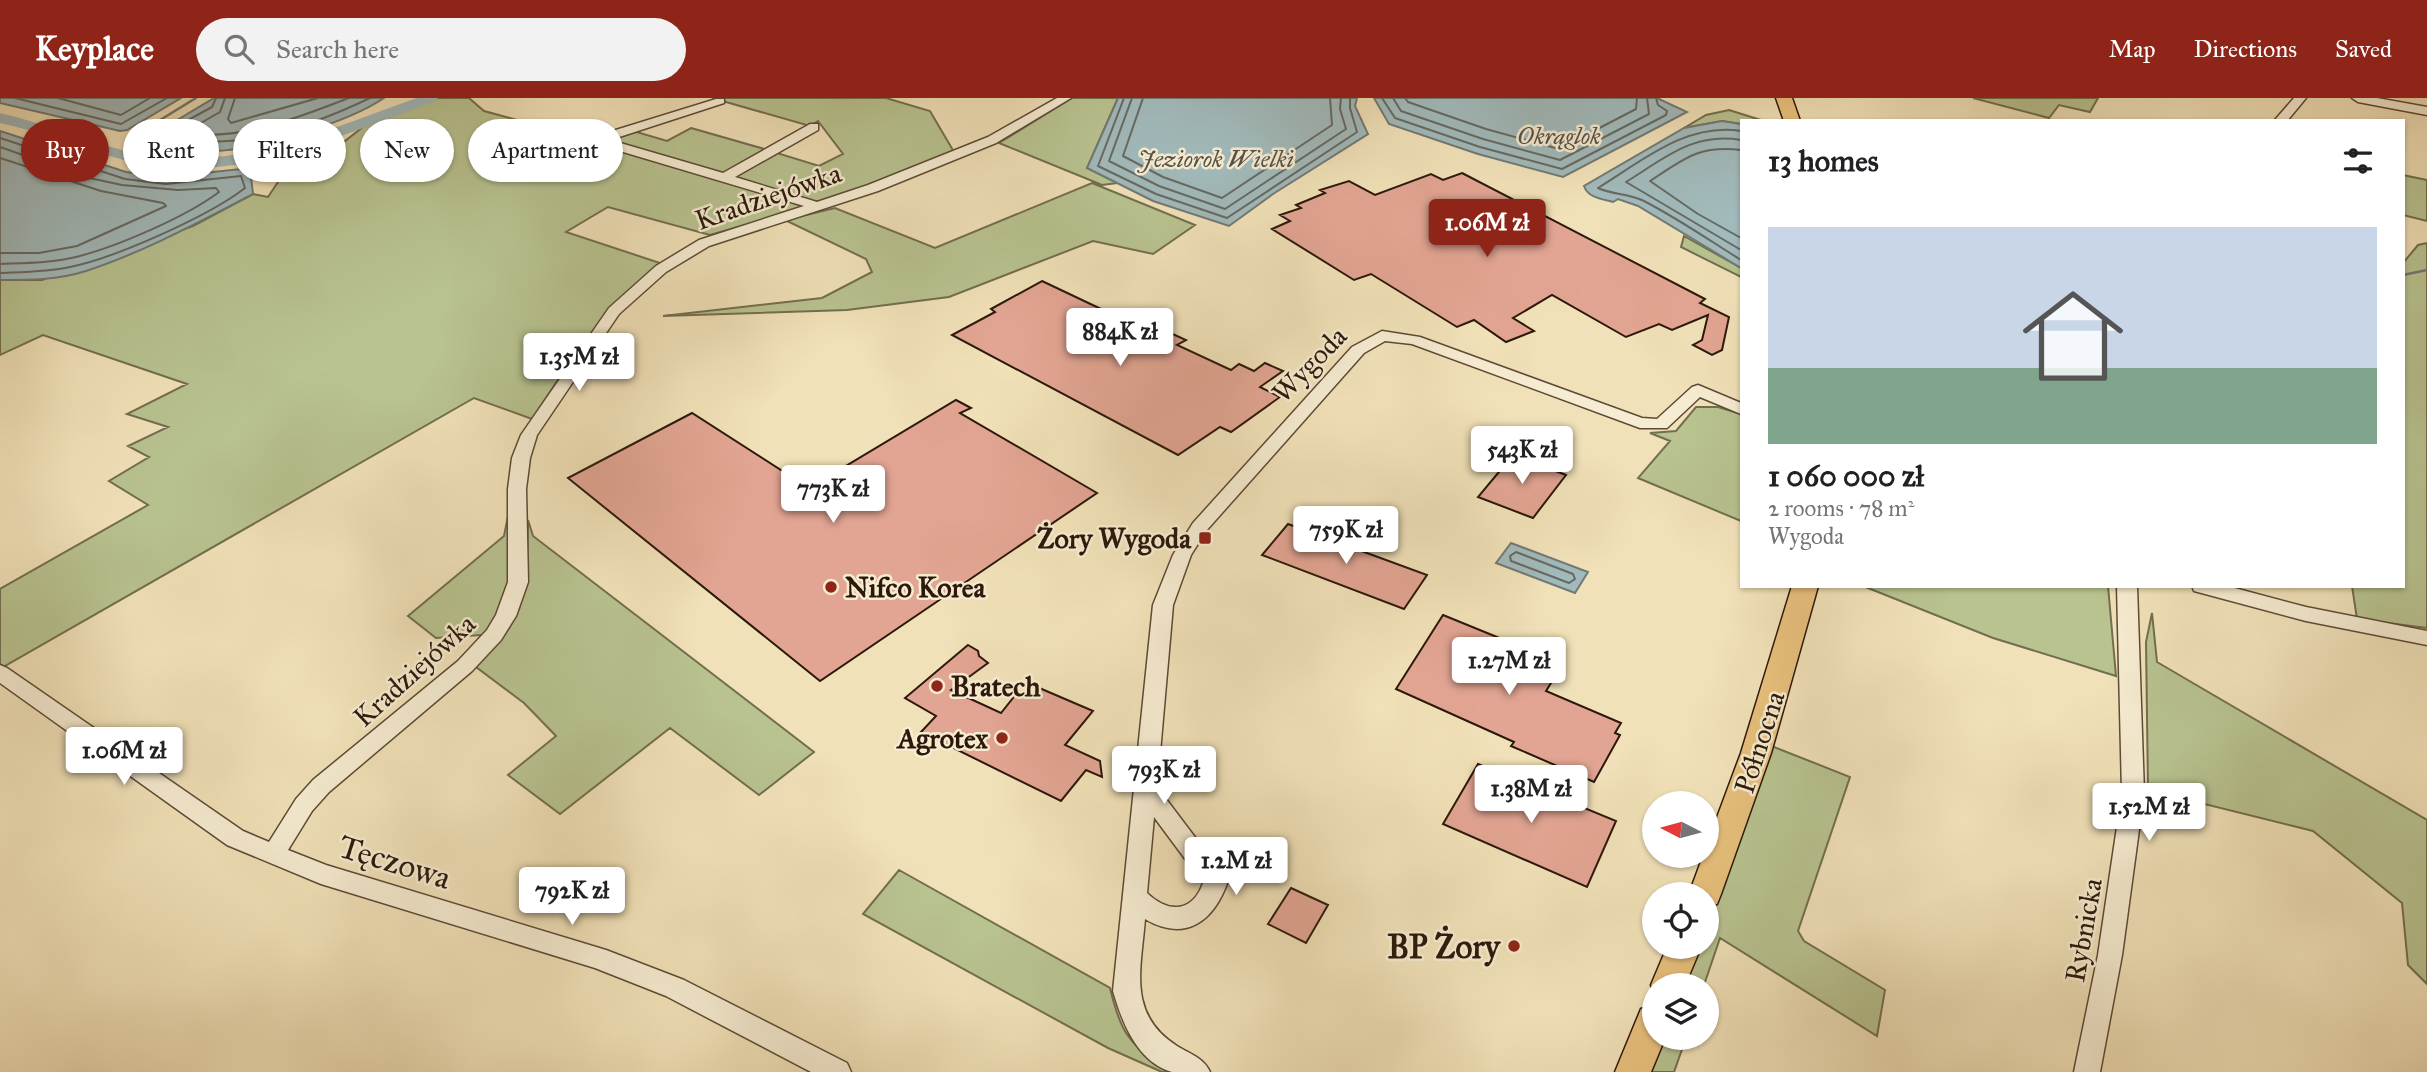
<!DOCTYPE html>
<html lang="en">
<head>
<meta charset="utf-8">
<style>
	:root { --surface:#fff; --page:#f2f2f2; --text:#202124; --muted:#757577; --line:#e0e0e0; --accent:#8f2418 }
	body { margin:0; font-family:"IM FELL Great Primer",serif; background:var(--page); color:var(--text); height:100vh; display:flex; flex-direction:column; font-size:26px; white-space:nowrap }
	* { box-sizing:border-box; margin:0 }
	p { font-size:23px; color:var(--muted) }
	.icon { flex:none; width:38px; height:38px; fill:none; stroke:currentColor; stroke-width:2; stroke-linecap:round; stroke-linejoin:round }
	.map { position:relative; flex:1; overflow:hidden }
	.details { position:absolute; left:1740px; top:21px; width:665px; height:469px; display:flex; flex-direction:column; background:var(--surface); border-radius:0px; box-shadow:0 2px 5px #0004 }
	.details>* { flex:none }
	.guide { position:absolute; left:21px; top:21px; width:665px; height:63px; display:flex; gap:14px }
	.needle { width:46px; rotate:276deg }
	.controls { position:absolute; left:1642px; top:693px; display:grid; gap:14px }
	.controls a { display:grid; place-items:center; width:77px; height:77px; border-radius:50%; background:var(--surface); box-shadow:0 2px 5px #0004; font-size:35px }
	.price { position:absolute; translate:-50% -60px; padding:0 16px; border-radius:7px; background:#fff; color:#222; font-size:23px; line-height:46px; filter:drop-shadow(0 2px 4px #0008) }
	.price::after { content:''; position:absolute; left:50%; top:42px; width:21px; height:16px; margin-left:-10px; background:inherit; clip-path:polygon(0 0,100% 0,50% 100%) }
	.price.active { background:var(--accent); color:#fff }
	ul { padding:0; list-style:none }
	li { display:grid; align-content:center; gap:14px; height:371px; padding:0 28px }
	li+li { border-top:2px solid var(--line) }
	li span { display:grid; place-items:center; height:217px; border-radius:0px; color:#555 }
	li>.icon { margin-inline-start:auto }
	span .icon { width:126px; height:126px; fill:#fffc; stroke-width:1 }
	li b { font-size:30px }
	h2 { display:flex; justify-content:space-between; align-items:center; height:84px; padding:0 28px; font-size:30px }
	.pill { padding:0 24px; border-radius:32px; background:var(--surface); box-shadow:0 2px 5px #0004; font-size:24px; line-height:63px }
	.pill.active { background:var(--accent); color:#fff }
	header { display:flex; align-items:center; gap:42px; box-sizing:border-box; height:98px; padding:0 35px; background:var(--accent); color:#fff }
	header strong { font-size:33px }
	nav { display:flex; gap:38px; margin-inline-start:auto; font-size:24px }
	.search { width:490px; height:63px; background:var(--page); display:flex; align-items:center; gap:18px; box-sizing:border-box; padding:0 24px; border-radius:38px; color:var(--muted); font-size:26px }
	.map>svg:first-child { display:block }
</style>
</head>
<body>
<header>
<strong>Keyplace</strong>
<div class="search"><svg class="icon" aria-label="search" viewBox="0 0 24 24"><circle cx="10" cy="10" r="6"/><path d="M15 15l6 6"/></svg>Search here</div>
<nav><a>Map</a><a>Directions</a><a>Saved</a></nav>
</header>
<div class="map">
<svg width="2427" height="974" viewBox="0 0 2427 974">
	<rect width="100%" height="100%" fill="#f1e1b8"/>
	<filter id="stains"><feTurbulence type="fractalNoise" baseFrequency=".00286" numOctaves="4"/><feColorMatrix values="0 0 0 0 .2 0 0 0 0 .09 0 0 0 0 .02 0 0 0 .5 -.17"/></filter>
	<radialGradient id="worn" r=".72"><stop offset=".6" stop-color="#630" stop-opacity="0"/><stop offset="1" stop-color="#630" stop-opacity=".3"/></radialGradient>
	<path fill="#b8c390" stroke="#726e4e" stroke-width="2" d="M438,0H469L484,13L587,41L808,109L710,137L608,109L566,134L663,166C603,207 572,262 532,321L474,300L3,569L0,567V491L148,407L109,383L149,359L128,348L168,329L127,316L187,286L43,237L0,257V182H42L193,128L253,96L268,99L286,72L327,57L372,22Z
		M712,0H886L930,13L954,54L888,81L816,104L731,79L774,54L819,68L843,56L818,23L810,28Z
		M1072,0H1118L1087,70L1118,85L1102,87L999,45Z
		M1973,0H2098L2090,14L2059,7L2049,20Z
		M1729,12L1764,23H1741V26L1722,23L1684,30L1706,17Z
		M691,30L768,52L722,77L604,41L630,32L667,43Z
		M2403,77L2427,82V123L2403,117Z
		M1092,85L1195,127L1153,156L1093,143L949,199L847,212L663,218L822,200L872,174L866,161L785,122L835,110L935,150Z
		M1684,138L1741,170V179L1681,149Z
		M2427,145V530L2357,521L2352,488H2403V165L2418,147Z
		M1696,309H1718L1741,316V423L1638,380L1670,343L1650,335L1676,333Z
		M508,418L513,473L505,510L482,544L481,537L436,540L408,518L504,438Z
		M528,422L533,438L814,654L759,697L670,630L560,716L508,677L556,638L524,605L476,569L519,511L527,470Z
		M1863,488H2108L2116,578L1993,540Z
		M2152,515L2157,564L2427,722V886L2408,867L2402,805L2313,733L2148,692L2146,544Z
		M1769,647L1850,679L1798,833L1804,843L1885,892L1877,938L1720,840L1704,887H1680L1695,849H1706V818Z
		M899,772L1110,890C1122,940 1129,942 1167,974H1162L1108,950L863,816Z
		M1661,940H1686L1674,974H1648Z"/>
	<path fill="#a1babb" stroke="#727975" stroke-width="2" d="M0,0H181L127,32L120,33L0,5Z
		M214,0H384C349,24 255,53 213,53C189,53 167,46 144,42Z
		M1118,0H1357L1355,8L1368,36L1273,96L1229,128L1153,103L1087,70Z
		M1374,0H1657L1687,14L1563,79L1478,56L1389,26Z
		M1722,23L1741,26V170L1638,108L1618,101L1613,104C1602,101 1588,100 1584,88L1684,30Z
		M0,33L126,74L166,79L250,70L253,96C199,124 144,154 86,173C58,182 29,182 0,182Z
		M1511,445L1588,474L1575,495L1496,465Z"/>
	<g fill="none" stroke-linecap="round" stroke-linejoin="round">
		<path stroke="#666963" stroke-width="2" d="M15,0L121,26L167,0
			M58,0L121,17L150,0
			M216,0L212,9L168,33V38C236,55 309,29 370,0
			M225,0L220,14L192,30V36C248,41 298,19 349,0
			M235,0L228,21L231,25L318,0
			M1124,0L1098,68L1156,96L1227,120L1357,34L1350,10V0
			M1132,0L1109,63L1159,88L1225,111L1346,31L1340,11L1341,0
			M1143,0L1123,58L1163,79L1222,100L1332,27L1330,0
			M1382,0L1395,20L1480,49L1562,71L1666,17L1667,13L1658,7L1656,0
			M1393,0L1401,13L1483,41L1560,62L1649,16L1647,0
			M1405,0L1408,4L1486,31L1559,51L1636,11L1637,0
			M1741,33C1687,24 1642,63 1598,90C1613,97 1628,95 1644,103C1677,120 1709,142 1741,162
			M0,40L125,81L166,86L241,78L245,90C209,118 115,160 70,169C47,174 23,174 0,175
			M1741,42C1693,34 1665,60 1626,84L1741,152
			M0,49L85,79L122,87L178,92L216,90L219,94C186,119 116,149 76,159C51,165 25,165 0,166
			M1741,52C1698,47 1684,61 1650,83L1698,116L1741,140
			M0,60L101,93L163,105L166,108L77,148L39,155H0
			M1516,454L1573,476L1575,481L1569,485L1511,463L1510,458Z"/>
		<path stroke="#727975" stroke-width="2.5" d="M134,38L196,0
			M2403,177L2427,172"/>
		<path fill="#a1babb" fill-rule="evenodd" d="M417,0H438L436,3C348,34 249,82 154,68C101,60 52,36 0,25V15C52,27 101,51 154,58C244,71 334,29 417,0Z"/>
	</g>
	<path fill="#e2a593" stroke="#2c180b" stroke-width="2" d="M1462,75L1705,201L1700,205L1729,219L1722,252L1712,257L1693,247L1702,242L1708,217L1672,232L1659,226L1626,239L1552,197L1513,220L1534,233L1506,244L1474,222L1457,229L1371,176L1354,182L1272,131L1290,123L1280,117L1301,110L1296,107L1325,95L1320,92L1349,83L1375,97L1431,76L1443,82Z
		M1042,183L1158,238L1166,233L1186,242L1177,247L1231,272L1239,266L1254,273L1265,265L1283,273L1260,289L1280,299L1231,334L1220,329L1178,357L952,237L995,214L991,211Z
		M956,302L971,310L960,315L1097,395L820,583L568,380L692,315L809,390Z
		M1513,357L1566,377L1533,420L1478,399Z
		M1288,426L1427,477L1404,511L1262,457Z
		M1443,517L1563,566L1546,593L1621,625L1615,635L1620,637L1594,684L1511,648L1514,644L1396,591Z
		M968,547L978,553L979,558L988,565L951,592L1001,615L1017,595L1026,599L1037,589L1093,613L1065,647L1100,663L1102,679L1086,672L1061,703L921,634L936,618L905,600Z
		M1478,666L1616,723L1587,789L1443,726Z
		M1291,790L1328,807L1306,845L1268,826Z"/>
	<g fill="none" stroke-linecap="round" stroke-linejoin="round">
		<g stroke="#5d4a36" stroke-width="3">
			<path id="minor" d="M1057,0H1071L996,45L878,93L709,148L666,174L619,216L537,337L530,360L526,391L528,484L516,518L501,542L472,573L329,694L312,713L288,752L326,767L606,852L684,882L847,965L851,974H811L666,898L595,870L321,786L227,747L0,585V567L7,570L243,733L269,744L296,701L313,682L458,563L487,532L496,517L508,484V391L512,360L521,337L609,210L656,168L699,142L804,108L593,45V39L716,1H724V5L610,42L723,75L810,26H818V32L735,79L817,104L868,87L988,39Z
				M2294,0H2306L2287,23H2274Z
				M2352,0H2377L2427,9V17L2358,4Z
				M1382,233L1420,239L1642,320L1657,321L1692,289L1698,287L1741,305V316L1700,299L1667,330H1640L1412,246L1385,243L1364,255L1206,433L1191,457L1173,507L1157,689L1228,783C1214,823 1186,845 1145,821C1141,872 1127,916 1177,948C1190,956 1204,960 1210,974C1199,974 1183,974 1172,974C1137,964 1122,924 1113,893L1153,507L1173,457L1193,425L1352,249ZM1154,719L1203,785C1193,814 1169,816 1147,795Z
				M2117,488H2137L2144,695L2122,857L2100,974H2074L2098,857L2122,695Z
				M2192,488H2227L2306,509L2427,533V547L2306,523L2194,493Z"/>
		</g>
		<g stroke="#2c180b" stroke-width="3">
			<path id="major" d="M1776,0H1792L1800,23H1784Z
				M1792,488H1818L1771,655L1721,796L1717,806L1706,810V796H1689L1703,758H1706V749L1741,655Z
				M1667,849H1701L1685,887H1654V894L1651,887Z
				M1654,907V940H1665L1651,974H1615L1641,911Z"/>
		</g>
		<use href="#minor" fill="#f6ecd1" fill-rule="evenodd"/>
		<use href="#major" fill="#e8c07c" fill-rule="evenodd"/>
	</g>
	<g fill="#8f2418" stroke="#f6ecd1" stroke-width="2.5">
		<rect x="1198" y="433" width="14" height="14" rx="3.5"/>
		<circle cx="831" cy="489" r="7"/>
		<circle cx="937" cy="588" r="7"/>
		<circle cx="1002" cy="640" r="7"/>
		<circle cx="1514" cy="848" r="7"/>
	</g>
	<g text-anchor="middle" stroke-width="5" stroke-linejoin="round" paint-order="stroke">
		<g font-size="24" font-style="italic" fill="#555149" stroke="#f6ecd1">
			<text x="1559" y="46">Okrąglok</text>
			<text x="1216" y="69">Jeziorok Wielki</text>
		</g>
		<g font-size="28" fill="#2c180b" stroke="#f6ecd1">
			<text transform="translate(768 98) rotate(-19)" y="10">Kradziejówka</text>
			<text transform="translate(1309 266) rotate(-46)" y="10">Wygoda</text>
			<text transform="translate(414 572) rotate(-42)" y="10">Kradziejówka</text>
			<text transform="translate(1759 644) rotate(-72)" y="10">Północna</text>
			<text transform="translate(2083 832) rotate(-80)" y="10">Rybnicka</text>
		</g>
		<g font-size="28" font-weight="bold" fill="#2c180b" stroke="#f6ecd1" text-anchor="end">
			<text x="1191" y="450">Żory Wygoda</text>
			<text x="845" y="499" text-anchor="start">Nifco Korea</text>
			<text x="951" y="598" text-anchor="start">Bratech</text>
			<text x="988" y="650">Agrotex</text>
		</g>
		<g font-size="33" fill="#2c180b" stroke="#f6ecd1">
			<text transform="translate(395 763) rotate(17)" y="12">Tęczowa</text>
		</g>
		<g font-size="33" font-weight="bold" fill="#2c180b" stroke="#f6ecd1" text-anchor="end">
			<text x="1500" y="860">BP Żory</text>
		</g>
	</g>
	<rect width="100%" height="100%" filter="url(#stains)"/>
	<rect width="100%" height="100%" fill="url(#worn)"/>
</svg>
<div class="controls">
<a><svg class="needle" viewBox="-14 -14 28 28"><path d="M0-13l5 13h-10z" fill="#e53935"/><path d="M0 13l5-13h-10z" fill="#757577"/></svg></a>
<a><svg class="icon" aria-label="locate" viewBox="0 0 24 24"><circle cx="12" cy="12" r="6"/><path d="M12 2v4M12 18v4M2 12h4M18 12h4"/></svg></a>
<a><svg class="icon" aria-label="layers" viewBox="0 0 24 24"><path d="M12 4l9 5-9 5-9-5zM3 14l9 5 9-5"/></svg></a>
</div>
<b class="price active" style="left:1487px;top:161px">1.06M zł</b>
<b class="price" style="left:1120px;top:270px">884K zł</b>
<b class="price" style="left:579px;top:295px">1.35M zł</b>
<b class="price" style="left:1522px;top:388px">543K zł</b>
<b class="price" style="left:833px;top:427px">773K zł</b>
<b class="price" style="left:1346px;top:468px">759K zł</b>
<b class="price" style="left:1509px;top:599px">1.27M zł</b>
<b class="price" style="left:124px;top:689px">1.06M zł</b>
<b class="price" style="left:1164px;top:708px">793K zł</b>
<b class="price" style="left:1531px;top:727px">1.38M zł</b>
<b class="price" style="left:2149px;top:745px">1.52M zł</b>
<b class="price" style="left:1236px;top:799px">1.2M zł</b>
<b class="price" style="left:572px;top:829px">792K zł</b>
<div class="guide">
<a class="pill active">Buy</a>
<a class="pill">Rent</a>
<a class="pill">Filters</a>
<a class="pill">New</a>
<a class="pill">Apartment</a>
</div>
<section class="details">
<h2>13 homes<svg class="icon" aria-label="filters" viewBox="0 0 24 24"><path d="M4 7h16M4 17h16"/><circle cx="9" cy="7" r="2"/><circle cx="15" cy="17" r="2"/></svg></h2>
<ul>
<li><span style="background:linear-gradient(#c9d6e8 65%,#7fa58c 0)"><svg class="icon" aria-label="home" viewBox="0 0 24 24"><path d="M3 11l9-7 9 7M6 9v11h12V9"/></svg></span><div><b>1 060 000 zł</b><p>2 rooms · 78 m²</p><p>Wygoda</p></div></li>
</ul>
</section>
</div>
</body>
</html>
